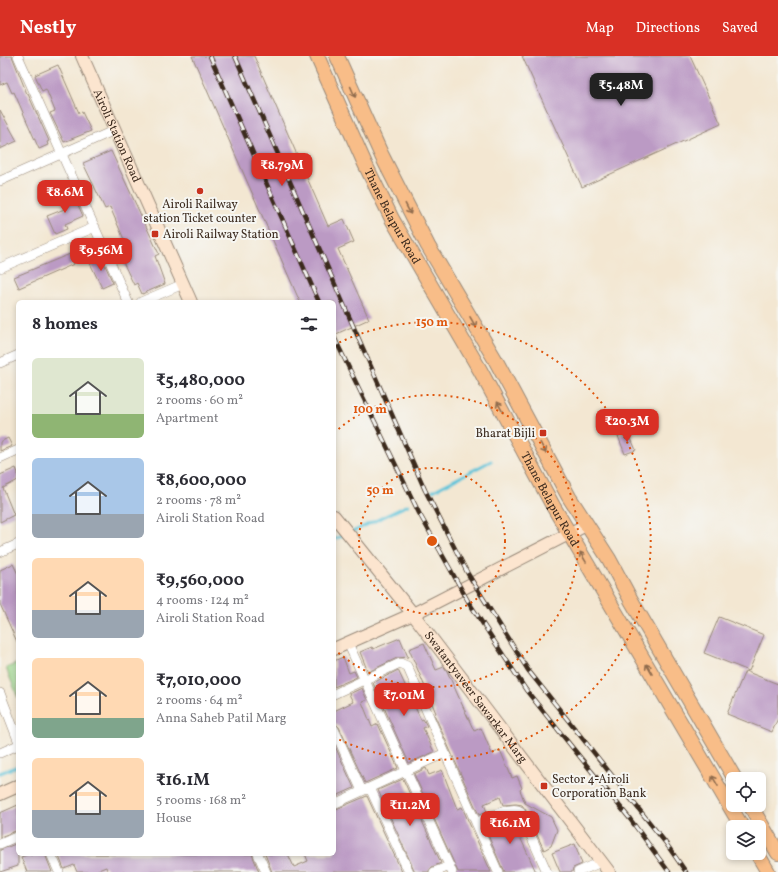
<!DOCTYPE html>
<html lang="en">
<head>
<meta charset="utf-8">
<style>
	:root { --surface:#fff; --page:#f7f7f7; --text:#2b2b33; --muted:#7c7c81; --accent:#d93025 }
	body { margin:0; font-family:Vollkorn,serif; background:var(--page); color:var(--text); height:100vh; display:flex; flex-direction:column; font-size:15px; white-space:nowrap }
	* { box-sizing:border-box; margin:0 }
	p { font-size:13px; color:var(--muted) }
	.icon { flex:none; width:22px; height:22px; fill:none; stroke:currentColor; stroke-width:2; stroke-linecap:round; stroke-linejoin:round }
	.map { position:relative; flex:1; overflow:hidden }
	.panel { position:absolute; left:16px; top:244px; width:320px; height:556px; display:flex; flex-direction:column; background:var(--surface); border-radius:6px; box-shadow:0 2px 6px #0003 }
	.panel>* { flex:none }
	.buttons { position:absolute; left:726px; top:716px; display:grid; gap:8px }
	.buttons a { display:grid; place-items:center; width:40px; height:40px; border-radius:6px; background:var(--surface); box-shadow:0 2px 6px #0003; font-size:20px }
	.price { position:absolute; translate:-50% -34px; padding:0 9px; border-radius:8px; background:var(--accent); color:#fff; font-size:13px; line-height:26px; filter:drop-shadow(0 1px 2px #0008) }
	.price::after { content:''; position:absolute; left:50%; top:24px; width:12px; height:9px; margin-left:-6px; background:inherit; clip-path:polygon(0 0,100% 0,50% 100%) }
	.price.active { background:#222; color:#fff }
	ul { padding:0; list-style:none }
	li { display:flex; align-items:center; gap:12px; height:100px; padding:0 16px }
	li span { display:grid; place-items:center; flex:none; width:112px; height:80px; border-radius:6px; color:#555 }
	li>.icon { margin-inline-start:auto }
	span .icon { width:48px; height:48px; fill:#fffc; stroke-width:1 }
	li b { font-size:17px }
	h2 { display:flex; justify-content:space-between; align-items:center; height:48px; padding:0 16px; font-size:17px }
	header { display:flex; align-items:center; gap:24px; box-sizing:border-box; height:56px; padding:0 20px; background:var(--accent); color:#fff }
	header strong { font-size:19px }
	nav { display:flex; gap:22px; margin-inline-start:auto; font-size:14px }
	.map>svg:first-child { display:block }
</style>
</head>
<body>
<header>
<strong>Nestly</strong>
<nav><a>Map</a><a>Directions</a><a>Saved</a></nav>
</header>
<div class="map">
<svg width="778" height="816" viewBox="0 0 778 816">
	<rect width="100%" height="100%" fill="#f6f6f2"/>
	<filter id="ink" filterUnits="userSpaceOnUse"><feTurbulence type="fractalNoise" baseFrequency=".025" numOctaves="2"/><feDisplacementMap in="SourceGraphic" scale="8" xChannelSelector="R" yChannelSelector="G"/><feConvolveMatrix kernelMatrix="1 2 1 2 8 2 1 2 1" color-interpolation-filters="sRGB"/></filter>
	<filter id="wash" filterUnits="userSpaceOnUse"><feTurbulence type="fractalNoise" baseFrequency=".012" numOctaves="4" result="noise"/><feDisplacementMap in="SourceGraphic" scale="16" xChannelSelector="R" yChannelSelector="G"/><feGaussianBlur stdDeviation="0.9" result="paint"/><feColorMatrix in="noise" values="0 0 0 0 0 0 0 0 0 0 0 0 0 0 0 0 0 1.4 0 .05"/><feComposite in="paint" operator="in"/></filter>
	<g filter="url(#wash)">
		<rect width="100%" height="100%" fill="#f3e7d2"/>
		<path fill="#9bd68a" stroke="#6b8054" d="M18,607V642L6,612Z"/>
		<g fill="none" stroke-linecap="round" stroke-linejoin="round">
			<path stroke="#5dc4da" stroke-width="3" d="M433,435L491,405
				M350,477L408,449
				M334,483L345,479
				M0,717L18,710"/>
		</g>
		<g id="blocks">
			<path fill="#bb9ac4" d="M0,0H12L27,38H28L49,85L47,86L48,89L39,93L14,36L12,37L7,26L0,29Z
				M192,0H254L328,170L344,163L354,186L338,193L369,263L334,279V246H300Z
				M522,0H690L721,68L582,131Z
				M58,9L79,57L82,56L91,75L64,86L50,57L55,55L46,33L42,35L35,19Z
				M0,54L17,85L0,93Z
				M111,95L159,198L155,200L165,228L142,238L137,227L134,229L122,204L117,206L112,195L126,188L110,151L105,153L83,107Z
				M72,136L83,160L65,168L67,173L55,178L47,160L67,152L62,141Z
				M70,198L74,208L19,232L14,221Z
				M101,200L113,227L102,232L89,205Z
				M628,376L636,394L625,398L618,380Z
				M8,382L12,390L0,395V386Z
				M16,412L18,417V424L3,432L14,459L0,466V419Z
				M13,508L18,518V588L0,548V514Z
				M719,561L764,579L749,615L704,597Z
				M400,582L408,601L397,602L368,616L360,596L372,591L373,593Z
				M424,587L436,614L444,611L447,615L474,675L481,672L492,698L500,694L512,722L517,720L522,732L520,734L525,747L551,761L557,774L551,790L544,794L525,753L522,749L516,748L503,749L500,741L484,748L487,756L479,759L434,658L436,657L409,593Z
				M343,601L349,617L354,615L357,621L334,631V605Z
				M398,614L421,664L423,663L427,670L423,672L434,696L409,707L373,627Z
				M745,615L778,628V662L772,676L727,658Z
				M362,632L367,644L362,646L372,671L378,668L398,712L365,727L339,671L334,667V655L353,646L349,638Z
				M334,688L354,732L334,741Z
				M426,712L429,719L442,714L457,753L462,751L491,816H458L414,718Z
				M403,723L441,807L432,811L428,816H415L378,734Z
				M367,740L402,816H272L265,798H288L294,811L308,805L305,798H334V754Z
				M18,749V774L0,781V757Z
				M516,760L524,780L520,781L536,816H504L484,770L506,761Z
				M18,787V810L0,816V794Z
				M575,788L582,808L573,812L572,816H560L552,797Z
				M29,798H45L52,816H27L21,801Z
				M58,798H252L259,816H108L106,811L93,816H77L74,809L64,813Z"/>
		</g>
	</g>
	<g filter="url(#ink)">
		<use href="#blocks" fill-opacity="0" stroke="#978878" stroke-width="1"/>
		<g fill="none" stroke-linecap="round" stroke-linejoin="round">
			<g stroke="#978878" stroke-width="10">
				<path id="street" d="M18,0L128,246
					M0,125L115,74
					M0,212L95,171
					M141,246L183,228
					M0,307L18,299
					M0,402L18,394
					M0,496L18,488
					M348,587L452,816
					M0,637L18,684
					M334,638L400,607L407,610L445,697L334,748
					M334,673L362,735
					M0,697L18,689
					M445,697L498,816
					M370,732L409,816
					M476,767C486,763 511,749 520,755L547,816
					M0,788L18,780
					M51,798L59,816
					M258,798L266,816
					M434,816L450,810
					M578,816L601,806"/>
			</g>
			<g stroke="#978878" stroke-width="14">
				<g id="secondary">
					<path id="s1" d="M82,0L191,246"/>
					<path id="s2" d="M334,460L413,558L609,816"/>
					<path d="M334,593L413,558L586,469"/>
					<path d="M0,738L18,730"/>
				</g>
			</g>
			<g stroke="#978878" stroke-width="16">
				<g id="primary">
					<path id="s3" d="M317,0L365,108L392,163L480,314L553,450L742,771"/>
					<path d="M337,0L382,100L428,190L496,305L569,441L609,503L631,544L735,723"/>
					<path d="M750,749L778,797"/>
					<path d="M757,797L768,816"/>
				</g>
			</g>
			<use href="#street" stroke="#fff" stroke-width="9"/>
			<use href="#secondary" stroke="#fce5cf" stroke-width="12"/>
			<use href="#primary" stroke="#f8bd88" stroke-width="14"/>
			<g stroke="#3b2a1e" stroke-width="4.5">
				<path id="rail" d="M210,0L319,246
					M235,0L425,434L468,518L528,614L665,786L686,816
					M334,281L419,457L468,545L526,634L630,763L669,816"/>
			</g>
			<use href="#rail" stroke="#f6f6f2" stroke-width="3" stroke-dasharray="9" stroke-linecap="butt"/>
		</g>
		<defs><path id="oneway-shaft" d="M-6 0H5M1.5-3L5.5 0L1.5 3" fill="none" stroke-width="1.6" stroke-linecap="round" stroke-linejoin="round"/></defs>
		<g stroke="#906c4e">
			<use href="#oneway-shaft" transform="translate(353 36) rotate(66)"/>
			<use href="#oneway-shaft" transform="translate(408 153) rotate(63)"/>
			<use href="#oneway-shaft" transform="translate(473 266) rotate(60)"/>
			<use href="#oneway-shaft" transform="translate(500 351) rotate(-118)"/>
			<use href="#oneway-shaft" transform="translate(543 392) rotate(62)"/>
			<use href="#oneway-shaft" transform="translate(583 501) rotate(-121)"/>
			<use href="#oneway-shaft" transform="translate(649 613) rotate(-120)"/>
			<use href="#oneway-shaft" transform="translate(715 725) rotate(-120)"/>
		</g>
	</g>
	<g fill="none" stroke="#df570d" stroke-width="2" stroke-dasharray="2 4">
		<circle cx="432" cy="485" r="73"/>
		<path d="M334 377A146 146 0 1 1 334 593"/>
		<path d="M334 289A219 219 0 1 1 334 681"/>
	</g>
	<g fill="#c8321e" stroke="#f6f6f2" stroke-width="1.5">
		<circle cx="200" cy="135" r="4"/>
		<rect x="151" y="174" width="8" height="8" rx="2"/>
		<rect x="539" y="373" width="8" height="8" rx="2"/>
		<rect x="540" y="726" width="8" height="8" rx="2"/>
	</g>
	<g text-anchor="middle" stroke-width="4" stroke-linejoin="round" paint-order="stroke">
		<g font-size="12" fill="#3b2a1e" stroke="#f6f6f2">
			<text dy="4" stroke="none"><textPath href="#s1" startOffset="87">Airoli Station Road</textPath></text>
			<text dy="4" stroke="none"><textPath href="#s3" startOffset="177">Thane Belapur Road</textPath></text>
			<text dy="4" stroke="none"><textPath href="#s3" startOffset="501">Thane Belapur Road</textPath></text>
			<text dy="4" stroke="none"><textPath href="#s2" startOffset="230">Swatantyaveer Sawarkar Marg</textPath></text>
		</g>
		<g font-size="12" fill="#3b2a1e" stroke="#f6f6f2" text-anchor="start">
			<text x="200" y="152" text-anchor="middle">Airoli Railway<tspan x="200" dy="14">station Ticket counter</tspan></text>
			<text x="163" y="182">Airoli Railway Station</text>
			<text x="535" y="381" text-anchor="end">Bharat Bijli</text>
			<text x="552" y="727">Sector 4-Airoli<tspan x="552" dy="14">Corporation Bank</tspan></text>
		</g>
	</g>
	<circle cx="432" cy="485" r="6" fill="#df570d" stroke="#f6f6f2" stroke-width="2"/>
	<g font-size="12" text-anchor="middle" font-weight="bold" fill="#df570d" stroke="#f6f6f2" stroke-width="4" stroke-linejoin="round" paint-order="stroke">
		<text x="432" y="270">150 m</text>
		<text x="370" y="357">100 m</text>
		<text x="380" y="438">50 m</text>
	</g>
</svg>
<div class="buttons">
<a><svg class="icon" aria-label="locate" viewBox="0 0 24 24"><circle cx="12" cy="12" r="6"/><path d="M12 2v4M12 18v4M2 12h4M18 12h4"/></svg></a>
<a><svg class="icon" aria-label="layers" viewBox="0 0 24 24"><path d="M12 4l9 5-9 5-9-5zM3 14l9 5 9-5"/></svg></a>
</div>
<b class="price active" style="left:621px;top:51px">₹5.48M</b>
<b class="price" style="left:282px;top:131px">₹8.79M</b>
<b class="price" style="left:65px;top:158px">₹8.6M</b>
<b class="price" style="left:101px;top:216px">₹9.56M</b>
<b class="price" style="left:627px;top:387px">₹20.3M</b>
<b class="price" style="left:404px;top:661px">₹7.01M</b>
<b class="price" style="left:410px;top:771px">₹11.2M</b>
<b class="price" style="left:510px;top:789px">₹16.1M</b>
<section class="panel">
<h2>8 homes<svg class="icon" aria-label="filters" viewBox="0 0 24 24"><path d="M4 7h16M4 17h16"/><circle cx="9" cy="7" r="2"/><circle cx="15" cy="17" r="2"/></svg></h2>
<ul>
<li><span style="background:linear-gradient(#dfe7d0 70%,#8fb573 0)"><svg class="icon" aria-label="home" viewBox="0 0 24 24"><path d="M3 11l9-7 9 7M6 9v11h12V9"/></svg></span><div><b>₹5,480,000</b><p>2 rooms · 60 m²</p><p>Apartment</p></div></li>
<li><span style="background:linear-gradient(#a9c7e8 70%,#9aa5b1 0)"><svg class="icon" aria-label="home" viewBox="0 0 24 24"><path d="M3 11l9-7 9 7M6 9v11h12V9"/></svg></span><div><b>₹8,600,000</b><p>2 rooms · 78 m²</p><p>Airoli Station Road</p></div></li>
<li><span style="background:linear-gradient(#ffd9b3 65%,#9aa5b1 0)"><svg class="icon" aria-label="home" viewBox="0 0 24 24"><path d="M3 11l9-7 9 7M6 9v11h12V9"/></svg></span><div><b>₹9,560,000</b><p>4 rooms · 124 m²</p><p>Airoli Station Road</p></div></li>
<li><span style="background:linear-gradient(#ffd9b3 75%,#7fa58c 0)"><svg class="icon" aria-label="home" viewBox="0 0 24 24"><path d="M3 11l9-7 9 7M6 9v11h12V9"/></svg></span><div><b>₹7,010,000</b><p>2 rooms · 64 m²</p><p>Anna Saheb Patil Marg</p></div></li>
<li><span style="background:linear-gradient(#ffd9b3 65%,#9aa5b1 0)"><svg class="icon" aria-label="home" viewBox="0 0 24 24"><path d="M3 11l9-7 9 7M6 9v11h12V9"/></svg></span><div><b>₹16.1M</b><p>5 rooms · 168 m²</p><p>House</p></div></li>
</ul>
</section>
</div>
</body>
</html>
